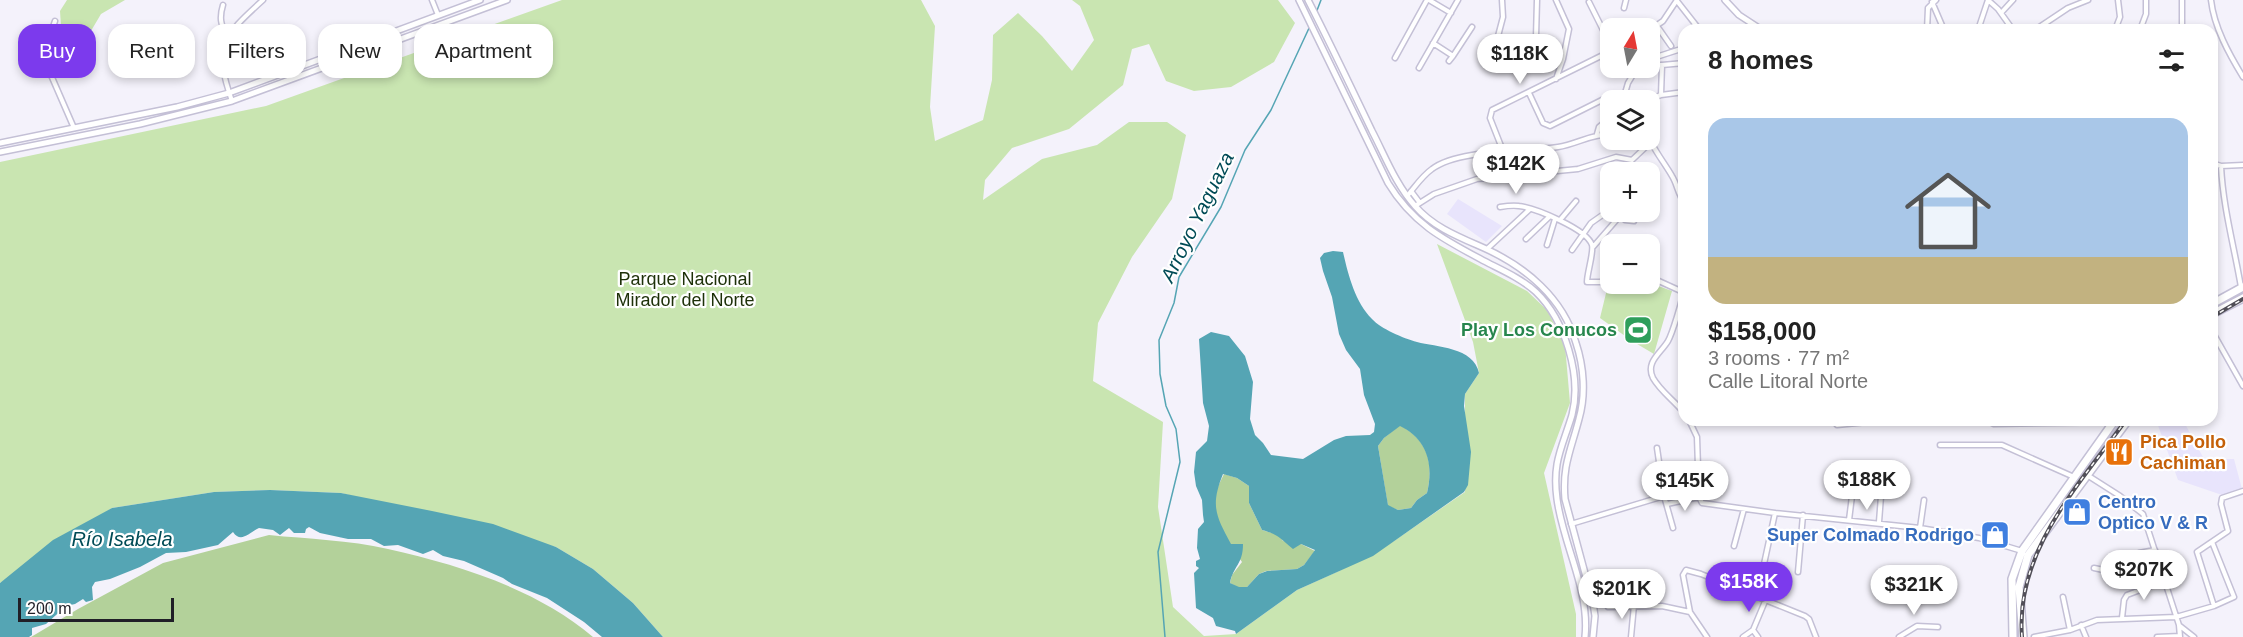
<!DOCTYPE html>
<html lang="en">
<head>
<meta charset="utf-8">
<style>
	:root { --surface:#fff; --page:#f6f6f6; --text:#222; --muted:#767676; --line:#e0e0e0; --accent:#7c3aed }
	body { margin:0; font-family:Helvetica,sans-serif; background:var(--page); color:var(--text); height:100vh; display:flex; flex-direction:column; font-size:22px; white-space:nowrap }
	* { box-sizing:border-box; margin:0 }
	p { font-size:20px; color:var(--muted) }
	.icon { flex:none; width:33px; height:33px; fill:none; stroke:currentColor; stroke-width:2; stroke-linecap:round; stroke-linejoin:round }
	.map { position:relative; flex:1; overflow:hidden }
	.drawer { position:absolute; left:1678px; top:24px; width:540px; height:402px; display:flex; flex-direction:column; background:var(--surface); border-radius:18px; box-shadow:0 3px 9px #0003 }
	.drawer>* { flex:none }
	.top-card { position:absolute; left:18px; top:24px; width:570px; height:54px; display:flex; gap:12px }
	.needle { width:39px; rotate:10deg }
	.tools { position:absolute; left:1600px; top:18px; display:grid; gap:12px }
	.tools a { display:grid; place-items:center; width:60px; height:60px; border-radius:12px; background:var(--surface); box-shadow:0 3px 9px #0003; font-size:30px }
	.scale { position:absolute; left:18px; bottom:15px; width:156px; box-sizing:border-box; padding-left:6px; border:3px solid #201f27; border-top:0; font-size:16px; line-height:21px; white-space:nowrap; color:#201f27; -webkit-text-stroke:4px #fff; paint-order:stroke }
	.price { position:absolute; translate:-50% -51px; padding:0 14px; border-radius:21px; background:#fff; color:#222; font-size:20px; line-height:39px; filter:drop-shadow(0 2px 3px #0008) }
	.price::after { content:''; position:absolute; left:50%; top:36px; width:18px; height:14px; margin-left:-9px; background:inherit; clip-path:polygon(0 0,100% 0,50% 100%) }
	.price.active { background:var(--accent); color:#fff }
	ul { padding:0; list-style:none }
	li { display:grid; align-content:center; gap:12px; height:318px; padding:0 30px }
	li+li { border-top:2px solid var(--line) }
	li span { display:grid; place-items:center; height:186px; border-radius:18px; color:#555 }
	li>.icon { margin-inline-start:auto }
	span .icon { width:108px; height:108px; fill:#fffc; stroke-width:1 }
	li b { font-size:26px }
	h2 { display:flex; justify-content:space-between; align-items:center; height:72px; padding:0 30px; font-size:26px }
	.pill { padding:0 21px; border-radius:18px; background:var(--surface); box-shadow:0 3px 9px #0003; font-size:21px; line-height:54px }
	.pill.active { background:var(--accent); color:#fff }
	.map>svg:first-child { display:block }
</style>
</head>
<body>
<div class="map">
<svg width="2243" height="637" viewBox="0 0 2243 637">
	<rect width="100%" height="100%" fill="#f4f2fb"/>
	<path fill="#e8e4fc" d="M1458,199L1502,226L1486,242L1447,214Z
		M2156,420H2183L2204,459H2234L2242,489L2222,495L2178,480Z"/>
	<path fill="#c9e5b1" d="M67,0H125L101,14L88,36L60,63L53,50L61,26L60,11Z
		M562,0H921L935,26L930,107L935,141L983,120L992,80L993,35L1018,13L1042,36L1072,71L1094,40L1080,6L1072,0H1278L1295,23L1274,62L1231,87L1194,91L1166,81L1149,44L1132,49L1123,85L1069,129L1012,148L985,180L983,200L1042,159L1097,145L1129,122H1167L1186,135L1172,199L1132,257L1098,323L1093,381L1163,422L1158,507L1173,607L1204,636L1236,634L1297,590L1339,571L1394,541L1465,492V394L1479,373L1473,342L1437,244L1527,291L1547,310L1565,345L1570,403L1544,473L1576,614V637H663L633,603L593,569L556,547L341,493L270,490L214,492L112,508L0,583V162L266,106Z
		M1650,283L1672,291L1654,354L1632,341L1600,318L1608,285Z"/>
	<path fill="#b3d19a" d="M1400,425C1428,441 1434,462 1427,493L1417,500L1411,508L1398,510L1388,506L1378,446L1384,438Z
		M1224,474L1237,478L1249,486V503L1262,530L1279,535L1283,541L1301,544L1315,551L1304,565L1297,569L1266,571L1259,574L1247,587L1239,588L1230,583L1232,575L1242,562C1230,543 1209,516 1216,492C1218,486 1221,480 1224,474Z
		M269,535C308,539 349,540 388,549C459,565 537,589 593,637H31L78,609L163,563Z"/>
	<path fill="#55a5b4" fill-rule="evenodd" d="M1333,251L1343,252C1348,274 1355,302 1372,319C1381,329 1403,338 1417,342C1436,347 1474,347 1479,373L1465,394L1464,406L1471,452L1468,485L1464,492L1373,556L1297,590L1236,634L1235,631L1216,626L1213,618L1196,608L1194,573L1199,568L1196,566V561L1200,559L1197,548L1198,529L1204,522L1203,515L1202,500L1196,486L1194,472L1196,452L1207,441L1209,426L1203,403L1199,339L1211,332L1229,336L1245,356L1253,382L1250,419L1255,435L1263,443L1271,455L1303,459L1334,440L1346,436L1370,435L1374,432L1375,424L1364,395L1360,369L1346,350L1339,334L1332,297L1323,271L1320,258L1324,253ZM1400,426C1427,439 1434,464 1427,493L1417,500L1411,508L1398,510L1388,505L1378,446L1384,438ZM1223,474L1237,478L1249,486V503L1262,530C1280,535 1279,538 1293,549L1301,544L1315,550L1304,565L1297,569L1267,571L1259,574L1247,587H1239L1230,583C1233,566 1243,565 1243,544H1231C1216,516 1210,506 1223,474Z
		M270,490L341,493L432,511L493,524L556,547L593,569L633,603L663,637H602L584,622L547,598L512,584L503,578L464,561L443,556L433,550L423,554L398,545L384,546L371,539H348L320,533L309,527L306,529L305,533H294L289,528L280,535L273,530L259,528C250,532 241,544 233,532L218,545L186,552L166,553L140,567L110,579L95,582L92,587L93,600L86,602L83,599L75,604L66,606L46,624L32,628V635L29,637H0V583L53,540L112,508L214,492Z"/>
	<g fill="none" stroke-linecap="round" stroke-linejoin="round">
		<path stroke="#55a5b4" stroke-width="1.5" d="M1316,13L1321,0
			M1165,637L1158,552L1180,462L1176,429L1166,406L1160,374L1159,340L1174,303L1179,277L1221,207L1245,150L1271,110L1310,26"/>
		<g stroke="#c4c0d6" stroke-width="7">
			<path id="minor" d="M432,0L438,15
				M1429,0L1451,13
				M1502,0L1503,17L1492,59L1521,66L1526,64L1536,37L1537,0
				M2211,0C2214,27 2229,54 2243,77
				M1677,1L1699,29
				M1589,2L1611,46
				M1932,2L1944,30
				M223,5C219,18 221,24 226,36
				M1624,8L1626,0
				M2001,13L2013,0
				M55,21L46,47L44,59L74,128
				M1657,26L1671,46
				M2182,27V0
				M1650,30L1663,21L1677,0
				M1927,30L1928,8L1936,0
				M1978,30L1988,0L1998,9L2013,30
				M2035,30L2068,8L2088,0
				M2115,30L2120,17L2118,0
				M2140,30L2146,14V0
				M1433,43L1453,56L1472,27
				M1395,58L1427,0
				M1650,59L1684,48
				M1449,61L1453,56
				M1650,65H1661
				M1419,68L1458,0
				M1556,79L1563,59L1569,29L1556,0
				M1529,93L1543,123L1550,126L1608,97
				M1661,95L1662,65L1684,63
				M1623,100L1628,83L1637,68
				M1647,100L1661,95L1684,92
				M232,101C213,47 222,37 263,0
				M1650,116L1653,129L1651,142
				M1597,134L1599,127L1611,117
				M1651,142C1657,154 1665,164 1672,176C1677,184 1678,194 1684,202
				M1503,151L1490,118L1492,110L1611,51
				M2212,163L2221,166L2243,165
				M2221,166C2223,207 2234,246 2241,287
				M1411,191L1420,203
				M1407,196C1415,187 1422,176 1432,169C1458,149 1525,152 1558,147C1577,144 1591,134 1611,134
				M1415,206L1434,194L1477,179L1578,169L1616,157L1632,160L1651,142
				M1500,207C1506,206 1513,205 1519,206C1535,208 1587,229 1592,245C1594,252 1587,273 1587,282H1600L1611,278
				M1620,215L1625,220L1634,221
				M1560,220L1576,201
				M1526,239L1549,217
				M1547,245L1555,219
				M1593,247L1619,217L1618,212
				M1487,249L1530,209
				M1572,250L1591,223L1611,209
				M1650,277L1683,292C1683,299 1672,334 1668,341C1661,353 1645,362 1653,378C1661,392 1675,401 1684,413
				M2212,331L2243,386
				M1689,420L1697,437L1699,497L1702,503L1775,513L1920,528L1979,538L2022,551
				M1833,420L1837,425L1887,420
				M1986,420L1994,424L2113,422
				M1940,445H2002L2074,477
				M1657,448L1664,496L1673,528
				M2087,475L2120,496L2143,514L2179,625L2180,637
				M1667,504L1699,497
				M1849,520L1852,496
				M1879,522L1881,496
				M1571,524L1664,496
				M1920,528L1924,500
				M1734,546L1744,509
				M1764,564L1775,513
				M2094,568L2113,572L2139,553L2155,550
				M1798,572L1803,515
				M2063,597L2070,630
				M2214,606L2197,552L2228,531L2221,504L2222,498L2243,491
				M1608,607L1662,606L1690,612
				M2122,618L2124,600L2127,595L2164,581
				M2081,625L2086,637
				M2180,626L2194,637
				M1753,630L1758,637
				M1631,637L1634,605
				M1707,637L1690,612L1683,575L1686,570L1701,574L1805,616L1809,619L1816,637
				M1743,637L1753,630L1766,599
				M1899,637L1917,626L1938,627
				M2034,637L2070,630L2097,620L2176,617L2214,606L2234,597L2212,542
				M2157,637L2180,636"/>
		</g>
		<g stroke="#c4c0d6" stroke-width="8">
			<path id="tertiary" d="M1299,0L1388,183C1414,226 1447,241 1490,264C1506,272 1523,280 1536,292C1565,320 1582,376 1572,415C1562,448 1552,462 1557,499C1563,545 1590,590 1585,637
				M1308,0C1330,43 1351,87 1372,131C1385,156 1396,185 1415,206C1433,227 1459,237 1484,248C1526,267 1563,298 1576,343C1584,367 1586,395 1579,419C1571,450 1562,466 1565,499L1593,603L1595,616L1593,637
				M1725,0L1739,15L1762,30
				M0,143L177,107L229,93L480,0
				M0,152L140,124L232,101L507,0"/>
		</g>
		<g stroke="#c4c0d6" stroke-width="10">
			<path id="primary" d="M2212,304L2243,287
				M2212,314L2243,298
				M2013,637L2012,579L2022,551L2115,420
				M2023,637L2019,587L2028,555L2128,420"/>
		</g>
		<use href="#minor" stroke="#fff" stroke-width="4"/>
		<use href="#tertiary" stroke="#fff" stroke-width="5"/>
		<use href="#primary" stroke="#fff" stroke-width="7"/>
		<g stroke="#514f58" stroke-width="4">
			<path id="rail" d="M2212,317L2243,299
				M2022,637C2015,551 2079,485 2126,420"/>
		</g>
		<use href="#rail" stroke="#fff" stroke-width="1.5" stroke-dasharray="4.5" stroke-linecap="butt"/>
	</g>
	<defs>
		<g id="stadium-square" transform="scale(1.5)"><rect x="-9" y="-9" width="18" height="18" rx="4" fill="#2e9e5b" stroke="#fff"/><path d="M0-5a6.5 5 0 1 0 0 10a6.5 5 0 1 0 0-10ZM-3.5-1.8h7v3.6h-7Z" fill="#fff"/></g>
		<g id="restaurant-square" transform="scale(1.5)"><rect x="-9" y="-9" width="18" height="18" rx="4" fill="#e8710a" stroke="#fff"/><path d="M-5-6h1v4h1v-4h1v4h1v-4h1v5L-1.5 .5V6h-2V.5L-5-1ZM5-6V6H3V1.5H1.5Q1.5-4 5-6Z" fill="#fff"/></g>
		<g id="shop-square" transform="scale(1.5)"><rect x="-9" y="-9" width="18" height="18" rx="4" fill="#3f7fe0" stroke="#fff"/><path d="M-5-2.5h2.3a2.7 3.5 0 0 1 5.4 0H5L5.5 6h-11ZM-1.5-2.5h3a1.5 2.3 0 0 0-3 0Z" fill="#fff"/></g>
	</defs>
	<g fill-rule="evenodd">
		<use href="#stadium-square" x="1638" y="330"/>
		<use href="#restaurant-square" x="2119" y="452"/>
		<use href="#shop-square" x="2077" y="512"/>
		<use href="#shop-square" x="1995" y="535"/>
	</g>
	<g text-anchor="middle" stroke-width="4.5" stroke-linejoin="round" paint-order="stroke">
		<g font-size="18" fill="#1d3008" stroke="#fff">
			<text x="685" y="285">Parque Nacional<tspan x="685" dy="21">Mirador del Norte</tspan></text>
		</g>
		<g font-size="18" font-weight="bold" fill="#27864d" stroke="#fff" text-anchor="end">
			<text x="1617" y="336">Play Los Conucos</text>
		</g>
		<g font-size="18" font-weight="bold" fill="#c56008" stroke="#fff" text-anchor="start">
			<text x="2140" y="448">Pica Pollo<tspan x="2140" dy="21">Cachiman</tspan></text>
		</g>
		<g font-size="18" font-weight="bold" fill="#366cbe" stroke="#fff" text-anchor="start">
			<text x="2098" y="508">Centro<tspan x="2098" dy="21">Optico V &amp; R</tspan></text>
			<text x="1974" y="541" text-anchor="end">Super Colmado Rodrigo</text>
		</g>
		<g font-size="20" font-style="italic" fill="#004b56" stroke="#fff">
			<text transform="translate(1197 217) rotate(-64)" y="7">Arroyo Yaguaza</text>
			<text x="122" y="546">Río Isabela</text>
		</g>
	</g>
</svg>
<div class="tools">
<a><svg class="needle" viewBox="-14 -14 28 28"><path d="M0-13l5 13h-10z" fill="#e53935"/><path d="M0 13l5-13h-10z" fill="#767676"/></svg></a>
<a><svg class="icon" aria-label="layers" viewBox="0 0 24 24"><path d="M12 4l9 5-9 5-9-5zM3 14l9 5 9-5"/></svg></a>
<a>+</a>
<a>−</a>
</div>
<div class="scale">200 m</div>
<b class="price" style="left:1520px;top:85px">$118K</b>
<b class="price" style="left:1516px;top:195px">$142K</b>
<b class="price" style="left:1867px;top:511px">$188K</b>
<b class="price" style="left:1685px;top:512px">$145K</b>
<b class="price" style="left:2144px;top:601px">$207K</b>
<b class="price active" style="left:1749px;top:613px">$158K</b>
<b class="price" style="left:1914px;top:616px">$321K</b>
<b class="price" style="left:1622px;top:620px">$201K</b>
<div class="top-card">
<a class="pill active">Buy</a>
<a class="pill">Rent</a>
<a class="pill">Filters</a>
<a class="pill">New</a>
<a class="pill">Apartment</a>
</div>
<section class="drawer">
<h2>8 homes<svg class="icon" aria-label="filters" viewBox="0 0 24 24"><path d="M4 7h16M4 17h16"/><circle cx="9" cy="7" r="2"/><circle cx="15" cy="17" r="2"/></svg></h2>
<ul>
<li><span style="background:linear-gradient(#a9c7e8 75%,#c2b280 0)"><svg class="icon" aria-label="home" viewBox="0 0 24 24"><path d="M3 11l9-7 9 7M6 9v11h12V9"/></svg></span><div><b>$158,000</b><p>3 rooms · 77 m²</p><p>Calle Litoral Norte</p></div></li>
</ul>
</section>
</div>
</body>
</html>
